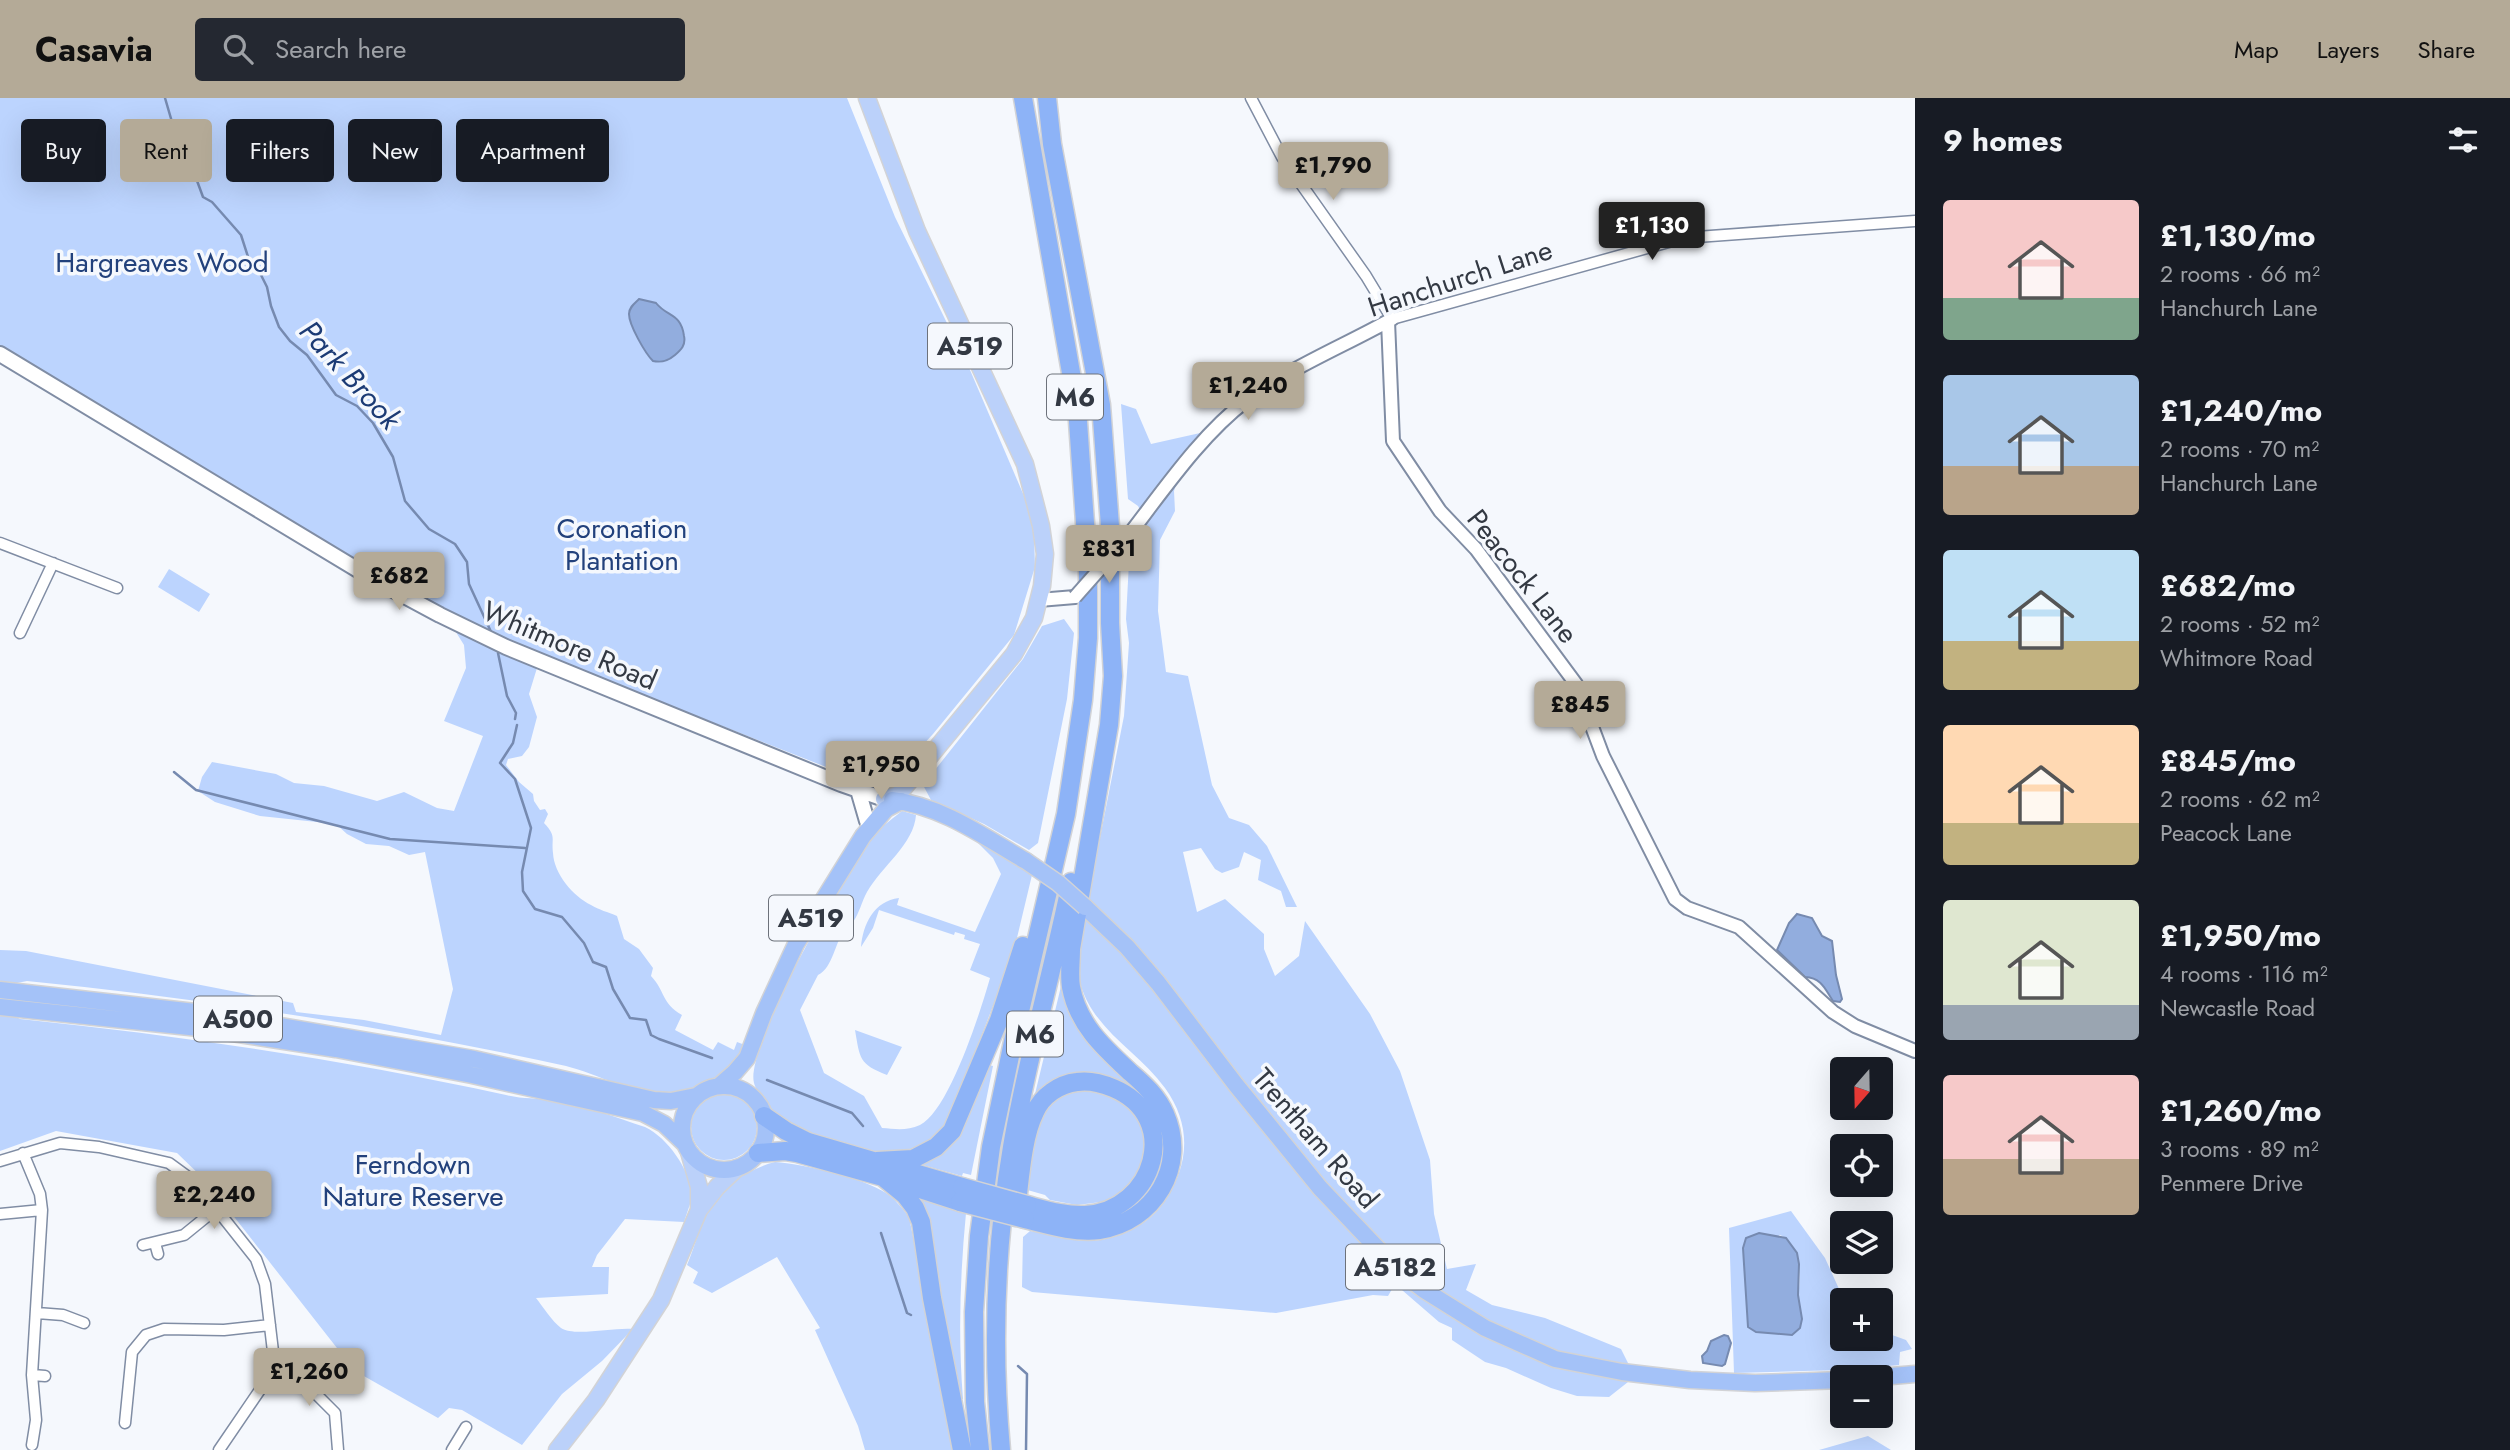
<!DOCTYPE html>
<html lang="en">
<head>
<meta charset="utf-8">
<style>
	:root { --surface:#171b24; --page:#242831; --text:#f1f3f6; --muted:#9ea1a6; --accent:#b4aa97 }
	body { margin:0; font-family:Jost,sans-serif; background:var(--page); color:var(--text); height:100vh; display:flex; flex-direction:column; font-size:26px; white-space:nowrap }
	* { box-sizing:border-box; margin:0 }
	p { font-size:23px; color:var(--muted) }
	.icon { flex:none; width:38px; height:38px; fill:none; stroke:currentColor; stroke-width:2; stroke-linecap:round; stroke-linejoin:round }
	.map { position:relative; flex:1; overflow:hidden }
	.drawer { display:flex; flex-direction:column; background:var(--surface); width:595px }
	.drawer>* { flex:none }
	.top-card { position:absolute; left:21px; top:21px; width:665px; height:63px; display:flex; gap:14px }
	.needle { width:46px; rotate:200deg }
	.buttons { position:absolute; left:1830px; top:959px; display:grid; gap:14px }
	.buttons a { display:grid; place-items:center; width:63px; height:63px; border-radius:7px; background:var(--surface); box-shadow:0 7px 28px #0002; font-size:35px }
	.price { position:absolute; translate:-50% -60px; padding:0 16px; border-radius:7px; background:var(--accent); color:#111; font-size:23px; line-height:46px; filter:drop-shadow(0 2px 4px #0008) }
	.price::after { content:''; position:absolute; left:50%; top:42px; width:21px; height:16px; margin-left:-10px; background:inherit; clip-path:polygon(0 0,100% 0,50% 100%) }
	.price.selected { background:#222; color:#fff }
	ul { padding:0; list-style:none }
	li { display:flex; align-items:center; gap:21px; height:175px; padding:0 28px }
	li span { display:grid; place-items:center; flex:none; width:196px; height:140px; border-radius:7px; color:#555 }
	li>.icon { margin-inline-start:auto }
	span .icon { width:84px; height:84px; fill:#fffc; stroke-width:1 }
	li b { font-size:30px }
	h2 { display:flex; justify-content:space-between; align-items:center; height:84px; padding:0 28px; font-size:30px }
	.tag { padding:0 24px; border-radius:7px; background:var(--surface); box-shadow:0 7px 28px #0002; font-size:24px; line-height:63px }
	.tag.selected { background:var(--accent); color:#111 }
	header { display:flex; align-items:center; gap:42px; box-sizing:border-box; height:98px; padding:0 35px; background:var(--accent); color:#111 }
	header strong { font-size:33px }
	nav { display:flex; gap:38px; margin-inline-start:auto; font-size:24px }
	.search { width:490px; height:63px; background:var(--page); display:flex; align-items:center; gap:18px; box-sizing:border-box; padding:0 24px; border-radius:7px; color:var(--muted); font-size:26px }
	main { display:flex; flex:1; min-height:0 }
	.map>svg:first-child { display:block }
</style>
</head>
<body>
<header>
<strong>Casavia</strong>
<div class="search"><svg class="icon" aria-label="search" viewBox="0 0 24 24"><circle cx="10" cy="10" r="6"/><path d="M15 15l6 6"/></svg>Search here</div>
<nav><a>Map</a><a>Layers</a><a>Share</a></nav>
</header>
<main>
<div class="map">
<svg width="1915" height="1352" viewBox="0 0 1915 1352">
	<rect width="100%" height="100%" fill="#f5f8fd"/>
	<path fill="#bcd4fe" fill-rule="evenodd" d="M0,0H847L895,119L970,272L1030,412L1034,437L1035,469L1014,537L933,636L882,691L534,554L537,570L529,596L537,619L529,649L522,658L508,661L506,667L519,684L533,696L534,703L540,712L545,711L548,716L544,725C557,739 551,739 553,755C554,776 573,798 591,807C599,812 608,814 617,818L624,841L639,851L653,870L651,878C666,894 661,905 682,917L675,932L713,952L718,944L734,952L737,944L745,947C736,968 725,979 703,986C692,990 678,996 666,996C632,996 598,976 566,968C388,929 208,901 27,883L12,886L0,885V852L26,853L293,905L296,914L364,922L441,937L453,891L425,754L409,757L389,748L366,746L347,736L336,726L260,718L215,704L198,693L202,679L212,664L276,676L294,685L324,688L377,703L404,694L437,710L454,713L483,638L444,623L466,570L464,547L444,515L377,478L0,251Z
		M1121,306L1136,311L1151,346L1209,333L1182,368L1174,393L1175,413L1160,442L1158,513L1166,574L1188,578L1212,687L1229,720L1249,727L1267,748L1297,809H1286L1281,793L1258,782L1261,762L1244,754L1239,769L1222,775L1215,771L1201,750L1183,754L1197,814L1225,801L1264,836V851L1275,878L1299,858L1305,823L1370,916L1400,973L1430,1062L1434,1116L1447,1171L1476,1166L1466,1192L1492,1207L1545,1220L1621,1251L1629,1267L1628,1284L1609,1299L1577,1298L1551,1290L1506,1270L1485,1264L1452,1242V1230L1439,1224L1395,1186L1388,1198L1373,1197L1276,1215L1032,1194L1022,1189L1023,1139L1030,1133C1049,1136 1069,1143 1088,1143C1114,1143 1147,1128 1162,1107C1189,1069 1193,1029 1165,990C1139,954 1095,933 1081,888C1076,875 1078,860 1079,846L1124,618L1129,545L1126,521L1130,445L1147,425L1138,408L1128,401Z
		M169,471L210,496L199,514L158,489Z
		M1064,521L1074,535L1067,601L1038,745L1029,752L984,726L931,702L923,687L1023,561L1042,528Z
		M902,713L916,717C914,746 882,768 867,794C862,803 859,816 853,824C851,827 847,828 845,831C835,844 833,870 818,877L800,912L824,975L864,998L882,1030C895,1031 907,1033 920,1027C949,1013 981,912 990,880L970,872L980,846L964,841L965,837L955,834L954,837L879,812L873,830L861,849C863,826 874,803 899,800L897,807L975,834L1001,776L993,760L975,742L994,749L1032,777L1016,844L1000,890L948,1024C936,1041 922,1051 900,1054C873,1058 806,1037 783,1022C773,1016 757,996 754,985C744,950 849,764 877,734C884,726 894,720 902,713Z
		M1063,880L1066,892L1155,1005L1166,1044L1159,1084L1130,1115L1099,1126L1075,1121L1151,1084L1141,1000C1105,969 1074,967 1035,996Z
		M0,914L9,915L20,921C183,938 346,962 506,997C522,1001 537,1000 553,1002C581,1006 617,1020 645,1029C668,1040 689,1071 693,1097L684,1124L625,1121L597,1157L592,1169H609L608,1196L536,1200C543,1209 552,1223 561,1230C574,1239 615,1229 633,1231L602,1263L562,1296L522,1347L462,1312L449,1310L438,1320L355,1273L206,1083L177,1055L56,1033L0,1053Z
		M855,932L902,949L887,977C859,966 860,961 855,932Z
		M985,966L993,968L971,1077L963,1075L962,1078L919,1066L932,1060Z
		M1078,988L1124,1001L1142,1025L1147,1058L1130,1089L1114,1100L1101,1104L1077,1107L1050,1102L1045,1097L1024,1091L1034,1030L1048,1005Z
		M691 1029a33 33 0 1 1 66 0a33 33 0 1 1-66 0Z
		M775,1064C803,1066 863,1080 886,1095C895,1101 902,1110 909,1119L956,1352H865L858,1328L815,1232L820,1230L777,1159L712,1195L693,1185L698,1174L687,1167C695,1148 701,1124 712,1106C725,1086 751,1070 775,1064Z
		M910,1095L958,1108L957,1112L966,1115C960,1177 958,1239 963,1301H960L926,1124Z
		M1791,1113L1825,1160L1844,1202L1843,1241H1881V1233L1906,1242L1912,1251L1900,1254L1899,1267L1840,1272L1734,1275L1729,1130ZM1780,1137C1812,1152 1796,1209 1792,1237L1756,1234L1743,1158Z
		M1868,1338L1891,1352H1819Z"/>
	<path fill="#92adde" stroke="#768ab0" stroke-width="2" d="M639,201L656,205C667,219 681,215 684,238C686,247 681,252 675,257C668,263 662,265 653,263C645,255 629,227 629,216C629,209 635,205 639,201Z
		M1797,816L1812,820L1822,838L1832,843L1836,877L1842,901L1840,904L1833,903C1825,891 1822,880 1805,879L1777,852L1789,825Z
		M1759,1135L1786,1140L1797,1155L1799,1166L1798,1197L1802,1221L1800,1230L1792,1237L1756,1234L1748,1229L1743,1150L1746,1140Z
		M1724,1237L1728,1238L1731,1245L1725,1266L1722,1268L1703,1265L1702,1258L1707,1253L1711,1243Z"/>
	<g fill="none" stroke-linecap="round" stroke-linejoin="round">
		<path stroke="#768ab0" stroke-width="2.5" d="M165,0L172,24L187,39L196,80L203,99L212,104L241,137L250,165L261,177L267,189L271,208L279,229L290,243L307,257L336,297L357,308L373,325L393,359L405,403L429,431L455,446L467,464L469,486L492,536
			M498,555L507,598L516,615L515,621
			M517,627L513,645L500,665L515,681L531,730L522,774L523,793L535,811L562,819L584,845L593,864L606,869L613,891L630,920L646,922L651,937L659,941L712,960
			M174,674L196,692L390,741L525,750
			M767,982L852,1015L863,1028
			M881,1135L907,1215L911,1217
			M1018,1268L1027,1276L1026,1352"/>
		<g stroke="#808da4" stroke-width="13">
			<path id="minor" d="M1251,0L1282,59L1366,178L1392,221L1683,140L1915,123
				M0,445L117,490
				M20,535L53,465
				M23,1055L40,1096L42,1112L32,1277L36,1322L32,1347
				M0,1063L60,1045L99,1049L169,1065L195,1084L256,1161L265,1186L274,1262L266,1283L219,1352
				M0,1116L42,1112
				M155,1145L158,1156
				M143,1147L184,1137L216,1111
				M37,1215L63,1217L84,1225
				M272,1272L303,1283L335,1315L338,1352
				M32,1277L45,1278
				M125,1325L132,1254L146,1237L164,1231L224,1232L270,1227
				M452,1352L466,1329"/>
		</g>
		<g stroke="#808da4" stroke-width="16">
			<path id="tertiary" d="M1388,223L1393,343L1440,413L1476,451L1576,586L1603,658L1675,801L1687,810L1739,829L1833,914L1855,928L1915,953
				M1121,447C1159,399 1198,339 1247,302C1291,269 1344,248 1392,221
				M1039,502L1075,499"/>
		</g>
		<g stroke="#808da4" stroke-width="18">
			<path id="secondary" d="M0,256L373,481L440,517L506,549L841,686L884,701
				M858,692L867,723"/>
		</g>
		<g stroke="#d2d3d6" stroke-width="19">
			<path id="primary" d="M867,0L917,133L1025,366L1041,428L1045,456L1042,488L1034,520L1014,556L898,697L884,701
				M689,1054L699,1089V1112
				M557,1352L596,1302L661,1202L699,1112L717,1089L737,1070"/>
		</g>
		<g stroke="#d2d3d6" stroke-width="19">
			<path id="trunk" d="M892,702C942,708 983,738 1026,763
				M1085,809L1127,849L1158,885L1236,987L1320,1090L1399,1173L1424,1192L1485,1230L1555,1261L1622,1274L1690,1282L1755,1285L1843,1282
				M0,892L204,915L474,961L654,1002L671,1003L696,998
				M0,909L199,930L336,951L472,977L643,1015L664,1026L684,1045
				M682 1030a42 42 0 1 1 84 0a42 42 0 1 1-84 0Z
				M719,988L735,974L747,960L764,915L796,846L863,738L886,711L901,703
				M1880,1279L1915,1276"/>
		</g>
		<g stroke="#d2d3d6" stroke-width="21">
			<path id="motorway" d="M764,1018L786,1033L808,1044L962,1089
				M758,1055L785,1053L797,1055L883,1079L960,1104
				M877,1063L913,1061L936,1049L952,1033L999,922L1023,848
				M883,1079L905,1097L915,1110L921,1124L932,1200L962,1352
				M1015,1119C1020,1088 1021,1042 1035,1014C1042,998 1059,986 1077,984C1090,982 1101,985 1113,990C1183,1019 1155,1113 1085,1117C1065,1118 1046,1112 1027,1107
				M1025,1121C1049,1127 1074,1135 1099,1132C1154,1124 1188,1068 1165,1016C1158,999 1144,986 1131,975C1104,950 1078,927 1071,889C1069,877 1071,863 1071,851L1109,627L1113,578L1110,525V428L1101,307L1052,46L1047,0
				M980,1352L975,1304L974,1214L979,1138L991,1049L1014,939L1066,716L1083,602L1088,540V468L1077,309L1023,0
				M1001,1352C992,1251 995,1149 1012,1049C1027,960 1053,873 1071,784"/>
		</g>
		<use href="#minor" stroke="#fff" stroke-width="10"/>
		<use href="#tertiary" stroke="#fff" stroke-width="12"/>
		<use href="#secondary" stroke="#fff" stroke-width="14"/>
		<use href="#primary" stroke="#bbd1fa" stroke-width="16"/>
		<use href="#trunk" stroke="#a4c2f8" stroke-width="16"/>
		<use href="#motorway" stroke="#8db3f7" stroke-width="18"/>
		<g stroke="#808da4" stroke-width="16" stroke-linecap="butt">
			<path id="tertiary-bridge" d="M1075,499L1121,447"/>
		</g>
		<g stroke="#d2d3d6" stroke-width="19" stroke-linecap="butt">
			<path id="trunk-bridge" d="M1026,763L1058,785L1085,809"/>
		</g>
		<g stroke="#d2d3d6" stroke-width="21" stroke-linecap="butt">
			<path id="motorway-bridge" d="M962,1089L1027,1107
				M960,1104L1025,1121"/>
		</g>
		<use href="#tertiary-bridge" stroke="#fff" stroke-width="12"/>
		<use href="#trunk-bridge" stroke="#a4c2f8" stroke-width="16"/>
		<use href="#motorway-bridge" stroke="#8db3f7" stroke-width="18"/>
	</g>
	<g text-anchor="middle" stroke-width="7" stroke-linejoin="round" paint-order="stroke">
		<g fill="#f5f8fd" stroke="#6d727b" stroke-width="2">
			<rect x="928" y="225.5" width="84" height="45" rx="5"/>
			<rect x="1047" y="276.5" width="56" height="45" rx="5"/>
			<rect x="769" y="797.5" width="84" height="45" rx="5"/>
			<rect x="194" y="898.5" width="88" height="45" rx="5"/>
			<rect x="1007" y="913.5" width="56" height="45" rx="5"/>
			<rect x="1346" y="1146.5" width="98" height="45" rx="5"/>
		</g>
		<g font-size="26" font-weight="bold" fill="#333943">
			<text x="970" y="257">A519</text>
			<text x="1075" y="308">M6</text>
			<text x="811" y="829">A519</text>
			<text x="238" y="930">A500</text>
			<text x="1035" y="945">M6</text>
			<text x="1395" y="1178">A5182</text>
		</g>
		<g font-size="28" fill="#22417c" stroke="#f5f8fd">
			<text x="162" y="174">Hargreaves Wood</text>
			<text x="622" y="440">Coronation<tspan x="622" dy="32">Plantation</tspan></text>
			<text x="413" y="1076">Ferndown<tspan x="413" dy="32">Nature Reserve</tspan></text>
		</g>
		<g font-size="28" fill="#333943" stroke="#f5f8fd">
			<text transform="translate(1460 180) rotate(-18)" y="10">Hanchurch Lane</text>
			<text transform="translate(1523 478) rotate(52)" y="10">Peacock Lane</text>
			<text transform="translate(570 547) rotate(23)" y="10">Whitmore Road</text>
			<text transform="translate(1316 1040) rotate(49)" y="10">Trentham Road</text>
		</g>
		<g font-size="30" font-style="italic" fill="#1c3b75" stroke="#f5f8fd">
			<text transform="translate(350 277) rotate(48)" y="10">Park Brook</text>
		</g>
	</g>
</svg>
<div class="buttons">
<a><svg class="needle" viewBox="-14 -14 28 28"><path d="M0-13l5 13h-10z" fill="#e53935"/><path d="M0 13l5-13h-10z" fill="#9ea1a6"/></svg></a>
<a><svg class="icon" aria-label="locate" viewBox="0 0 24 24"><circle cx="12" cy="12" r="6"/><path d="M12 2v4M12 18v4M2 12h4M18 12h4"/></svg></a>
<a><svg class="icon" aria-label="layers" viewBox="0 0 24 24"><path d="M12 4l9 5-9 5-9-5zM3 14l9 5 9-5"/></svg></a>
<a>+</a>
<a>−</a>
</div>
<b class="price" style="left:1333px;top:104px">£1,790</b>
<b class="price selected" style="left:1652px;top:164px">£1,130</b>
<b class="price" style="left:1248px;top:324px">£1,240</b>
<b class="price" style="left:1109px;top:487px">£831</b>
<b class="price" style="left:399px;top:514px">£682</b>
<b class="price" style="left:1580px;top:643px">£845</b>
<b class="price" style="left:881px;top:703px">£1,950</b>
<b class="price" style="left:214px;top:1133px">£2,240</b>
<b class="price" style="left:309px;top:1310px">£1,260</b>
<div class="top-card">
<a class="tag">Buy</a>
<a class="tag selected">Rent</a>
<a class="tag">Filters</a>
<a class="tag">New</a>
<a class="tag">Apartment</a>
</div>
</div>
<section class="drawer">
<h2>9 homes<svg class="icon" aria-label="filters" viewBox="0 0 24 24"><path d="M4 7h16M4 17h16"/><circle cx="9" cy="7" r="2"/><circle cx="15" cy="17" r="2"/></svg></h2>
<ul>
<li><span style="background:linear-gradient(#f6c9c9 70%,#7fa58c 0)"><svg class="icon" aria-label="home" viewBox="0 0 24 24"><path d="M3 11l9-7 9 7M6 9v11h12V9"/></svg></span><div><b>£1,130/mo</b><p>2 rooms · 66 m²</p><p>Hanchurch Lane</p></div></li>
<li><span style="background:linear-gradient(#a9c7e8 65%,#b9a48a 0)"><svg class="icon" aria-label="home" viewBox="0 0 24 24"><path d="M3 11l9-7 9 7M6 9v11h12V9"/></svg></span><div><b>£1,240/mo</b><p>2 rooms · 70 m²</p><p>Hanchurch Lane</p></div></li>
<li><span style="background:linear-gradient(#bfe0f5 65%,#c2b280 0)"><svg class="icon" aria-label="home" viewBox="0 0 24 24"><path d="M3 11l9-7 9 7M6 9v11h12V9"/></svg></span><div><b>£682/mo</b><p>2 rooms · 52 m²</p><p>Whitmore Road</p></div></li>
<li><span style="background:linear-gradient(#ffd9b3 70%,#c2b280 0)"><svg class="icon" aria-label="home" viewBox="0 0 24 24"><path d="M3 11l9-7 9 7M6 9v11h12V9"/></svg></span><div><b>£845/mo</b><p>2 rooms · 62 m²</p><p>Peacock Lane</p></div></li>
<li><span style="background:linear-gradient(#dfe7d0 75%,#9aa5b1 0)"><svg class="icon" aria-label="home" viewBox="0 0 24 24"><path d="M3 11l9-7 9 7M6 9v11h12V9"/></svg></span><div><b>£1,950/mo</b><p>4 rooms · 116 m²</p><p>Newcastle Road</p></div></li>
<li><span style="background:linear-gradient(#f6c9c9 60%,#b9a48a 0)"><svg class="icon" aria-label="home" viewBox="0 0 24 24"><path d="M3 11l9-7 9 7M6 9v11h12V9"/></svg></span><div><b>£1,260/mo</b><p>3 rooms · 89 m²</p><p>Penmere Drive</p></div></li>
</ul>
</section>
</main>
</body>
</html>
